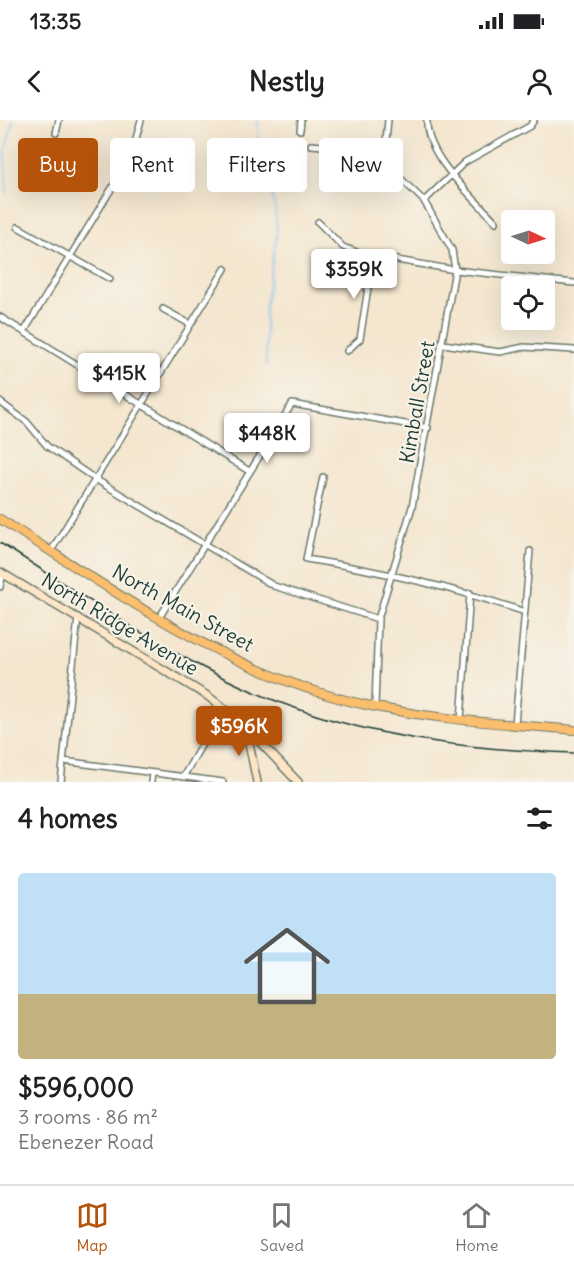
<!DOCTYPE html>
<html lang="en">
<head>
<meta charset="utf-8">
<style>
	:root { --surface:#fff; --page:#f6f6f6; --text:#202124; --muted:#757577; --line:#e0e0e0; --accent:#b45309 }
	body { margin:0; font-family:Delius,sans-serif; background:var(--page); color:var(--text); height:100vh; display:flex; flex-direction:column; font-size:22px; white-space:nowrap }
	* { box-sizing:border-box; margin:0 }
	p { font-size:20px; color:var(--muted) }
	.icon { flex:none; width:33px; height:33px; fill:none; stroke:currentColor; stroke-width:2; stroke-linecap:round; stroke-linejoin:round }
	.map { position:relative; height:662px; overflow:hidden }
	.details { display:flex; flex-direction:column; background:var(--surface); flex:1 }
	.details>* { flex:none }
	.top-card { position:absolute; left:18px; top:18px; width:538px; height:54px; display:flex; gap:12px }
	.needle { width:39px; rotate:94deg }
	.tools { position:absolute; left:501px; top:90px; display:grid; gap:12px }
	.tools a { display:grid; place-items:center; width:54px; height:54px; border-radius:6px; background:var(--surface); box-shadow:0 6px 24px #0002; font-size:30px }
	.price { position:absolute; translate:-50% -51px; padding:0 14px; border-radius:6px; background:#fff; color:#222; font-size:20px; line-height:39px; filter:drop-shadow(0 2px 3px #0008) }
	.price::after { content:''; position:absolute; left:50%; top:36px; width:18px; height:14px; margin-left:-9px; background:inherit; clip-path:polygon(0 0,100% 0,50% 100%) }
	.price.current { background:var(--accent); color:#fff }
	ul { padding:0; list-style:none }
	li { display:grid; align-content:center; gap:12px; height:318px; padding:0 18px }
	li+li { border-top:2px solid var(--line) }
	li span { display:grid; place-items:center; height:186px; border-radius:6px; color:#555 }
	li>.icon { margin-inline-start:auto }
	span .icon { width:108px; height:108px; fill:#fffc; stroke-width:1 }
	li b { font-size:26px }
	h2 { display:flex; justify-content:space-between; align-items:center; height:72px; padding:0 18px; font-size:26px }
	.chip { padding:0 21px; border-radius:6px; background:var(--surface); box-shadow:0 6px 24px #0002; font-size:21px; line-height:54px }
	.chip.current { background:var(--accent); color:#fff }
	.status { display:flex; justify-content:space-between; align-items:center; height:42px; padding:0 30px; background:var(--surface); direction:ltr }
	.status svg { height:16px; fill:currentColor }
	header { display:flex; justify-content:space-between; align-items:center; height:78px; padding:0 18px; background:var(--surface); font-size:27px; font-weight:700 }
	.dock { display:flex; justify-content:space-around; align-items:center; height:84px; border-top:2px solid var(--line); background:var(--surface); font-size:16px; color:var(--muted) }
	.dock a { display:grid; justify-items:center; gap:3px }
	.dock .current { color:var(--accent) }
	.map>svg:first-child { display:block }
</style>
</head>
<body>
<div class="status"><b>13:35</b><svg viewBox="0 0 49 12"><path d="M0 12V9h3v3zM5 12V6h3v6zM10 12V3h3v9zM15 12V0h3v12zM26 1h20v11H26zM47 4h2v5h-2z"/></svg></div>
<header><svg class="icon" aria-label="back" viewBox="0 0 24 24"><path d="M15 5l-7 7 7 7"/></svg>Nestly<svg class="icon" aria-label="person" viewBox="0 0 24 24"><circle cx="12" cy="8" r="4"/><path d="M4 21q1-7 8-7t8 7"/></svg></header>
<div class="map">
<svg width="574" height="662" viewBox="0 0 574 662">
	<rect width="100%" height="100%" fill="#f7f3e8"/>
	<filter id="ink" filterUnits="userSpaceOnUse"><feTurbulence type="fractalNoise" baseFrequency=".0167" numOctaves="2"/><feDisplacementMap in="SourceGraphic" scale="12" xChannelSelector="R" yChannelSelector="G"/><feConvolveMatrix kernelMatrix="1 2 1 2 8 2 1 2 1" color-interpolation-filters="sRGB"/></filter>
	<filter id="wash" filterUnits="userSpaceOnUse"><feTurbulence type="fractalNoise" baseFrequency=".008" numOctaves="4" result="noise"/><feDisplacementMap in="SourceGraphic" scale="24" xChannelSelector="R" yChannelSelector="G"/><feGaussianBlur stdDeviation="1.35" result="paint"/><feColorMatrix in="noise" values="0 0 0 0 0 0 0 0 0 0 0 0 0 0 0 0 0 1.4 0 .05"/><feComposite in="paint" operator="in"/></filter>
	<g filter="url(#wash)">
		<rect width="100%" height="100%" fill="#f4e6cf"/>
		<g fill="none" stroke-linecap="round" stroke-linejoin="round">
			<path stroke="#86bcf5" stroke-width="1.5" d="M258,0V19L275,89L277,113L265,187L266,246
				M7,73L5,34L13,0"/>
		</g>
	</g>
	<g filter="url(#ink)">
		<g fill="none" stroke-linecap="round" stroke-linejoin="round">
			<g stroke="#6a786a" stroke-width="8">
				<path id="street" d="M427,0C425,36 473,77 496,102
					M300,10L301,0
					M56,13L59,0
					M311,25L385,31
					M424,81L465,42L530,6L534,0
					M318,102L343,127L362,134L455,150L574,163
					M18,107L110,159
					M163,189L190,204
					M0,197L249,351
					M25,210L131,37L141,0
					M443,224L500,232L524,227L574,230
					M347,231L360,219L373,136
					M0,282L27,302L47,326L95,359L274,466L378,499
					M323,357L306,439C381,451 453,467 525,492
					M51,431L225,149
					M0,467L3,453
					M159,498L292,284L428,308
					M375,587L378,499L412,387L455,150L452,130L424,81L393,51L385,31L388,0
					M461,600L470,473
					M515,604L530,431
					M63,641L223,662
					M183,657L223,588
					M61,662L78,497
					M151,662L152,653"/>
			</g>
			<g stroke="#6a786a" stroke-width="10">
				<path id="secondary" d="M0,452L206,575L236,597L298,662
					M246,609L257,662"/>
			</g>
			<g stroke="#6a786a" stroke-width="10">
				<path id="primary" d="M0,399C118,473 237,560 376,587C441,600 508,604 574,610"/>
			</g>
			<use href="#street" stroke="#fff" stroke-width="5"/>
			<use href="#secondary" stroke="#fde5c5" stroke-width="7"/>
			<use href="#primary" stroke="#fabe6d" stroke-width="8"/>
			<path stroke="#1f3d34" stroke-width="1.5" d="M0,423C89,479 186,548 284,584C378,619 474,630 574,633"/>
		</g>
	</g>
	<g text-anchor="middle" stroke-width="4.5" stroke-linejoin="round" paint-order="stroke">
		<g font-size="20" fill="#1f3d34" stroke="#f7f3e8">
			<text transform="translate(417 282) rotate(-80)" y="7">Kimball Street</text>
			<text transform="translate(183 488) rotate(29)" y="7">North Main Street</text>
			<text transform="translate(120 504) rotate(31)" y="7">North Ridge Avenue</text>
		</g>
	</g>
</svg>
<div class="tools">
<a><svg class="needle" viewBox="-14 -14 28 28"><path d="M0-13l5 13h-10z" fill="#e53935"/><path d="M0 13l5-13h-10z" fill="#757577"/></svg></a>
<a><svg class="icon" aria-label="locate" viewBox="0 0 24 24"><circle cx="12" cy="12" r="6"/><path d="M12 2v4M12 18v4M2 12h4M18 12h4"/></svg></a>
</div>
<b class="price" style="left:354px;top:180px">$359K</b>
<b class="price" style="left:119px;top:284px">$415K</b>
<b class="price" style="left:267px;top:344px">$448K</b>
<b class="price current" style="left:239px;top:637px">$596K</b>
<div class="top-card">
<a class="chip current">Buy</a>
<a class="chip">Rent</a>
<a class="chip">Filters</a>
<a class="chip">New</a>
</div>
</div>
<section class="details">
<h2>4 homes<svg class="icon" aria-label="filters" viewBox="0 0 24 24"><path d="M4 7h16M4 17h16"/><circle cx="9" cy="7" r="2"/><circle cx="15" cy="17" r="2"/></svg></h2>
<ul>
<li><span style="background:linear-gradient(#bfe0f5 65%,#c2b280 0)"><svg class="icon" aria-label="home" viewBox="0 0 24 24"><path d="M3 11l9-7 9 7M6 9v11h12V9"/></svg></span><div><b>$596,000</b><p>3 rooms · 86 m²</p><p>Ebenezer Road</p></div></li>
</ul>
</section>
<nav class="dock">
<a class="current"><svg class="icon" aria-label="map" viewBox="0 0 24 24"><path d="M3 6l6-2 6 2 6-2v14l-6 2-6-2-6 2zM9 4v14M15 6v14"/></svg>Map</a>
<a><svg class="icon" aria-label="saved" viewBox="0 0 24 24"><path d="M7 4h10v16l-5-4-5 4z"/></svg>Saved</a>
<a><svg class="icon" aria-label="home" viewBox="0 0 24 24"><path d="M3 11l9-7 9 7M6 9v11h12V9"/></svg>Home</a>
</nav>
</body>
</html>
